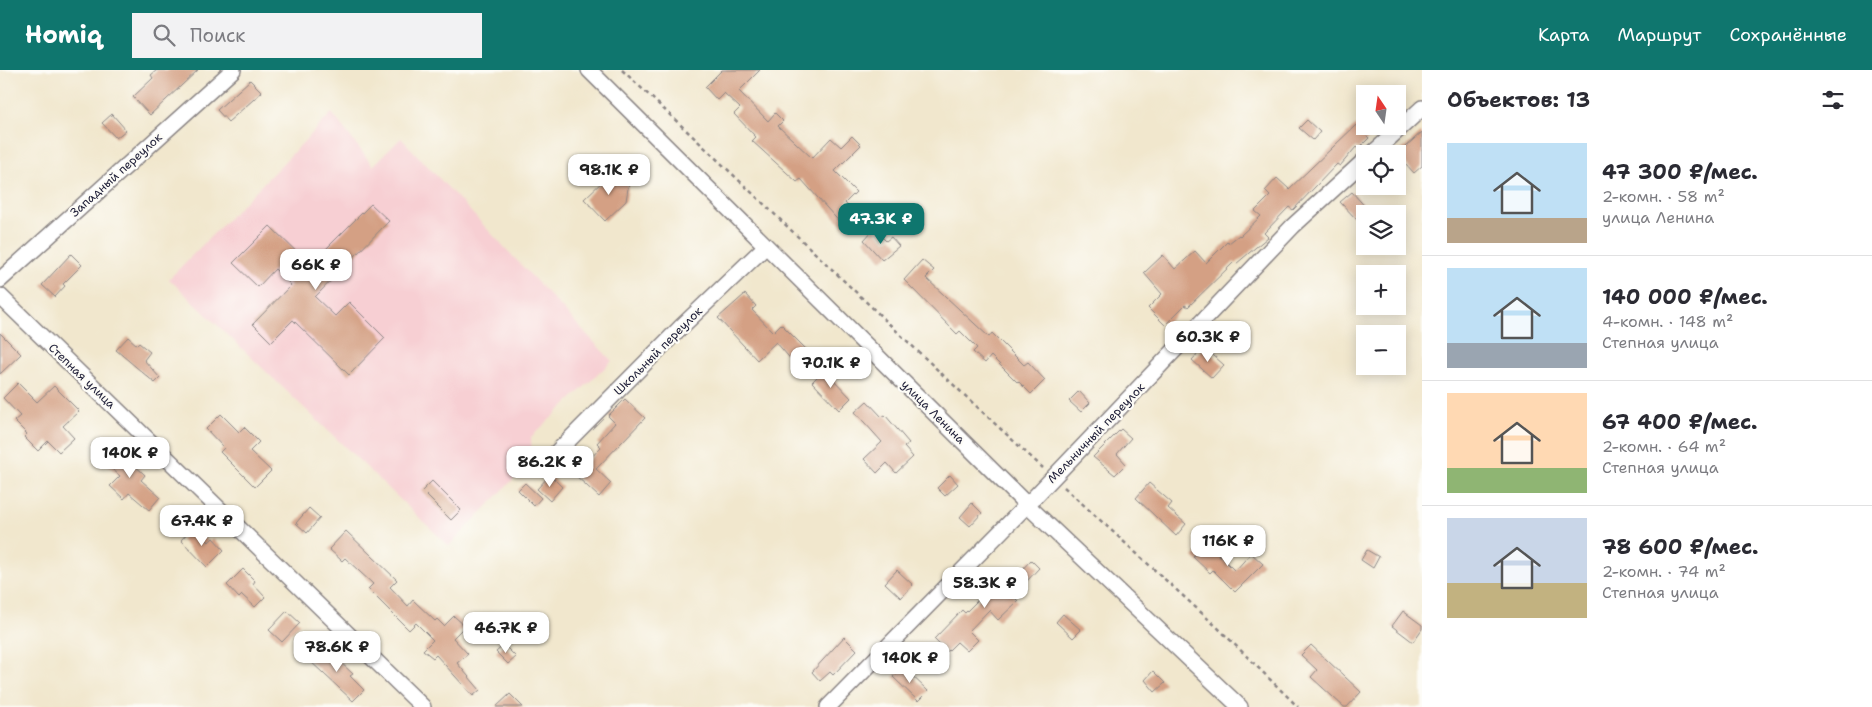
<!DOCTYPE html>
<html lang="ru">
<head>
<meta charset="utf-8">
<style>
	:root { --surface:#fff; --page:#f2f2f3; --text:#2b2b33; --muted:#7c7c81; --line:#e1e1e2; --accent:#0f766e }
	body { margin:0; font-family:"Shantell Sans",sans-serif; background:var(--page); color:var(--text); height:100vh; display:flex; flex-direction:column; font-size:19px; white-space:nowrap }
	* { box-sizing:border-box; margin:0 }
	p { font-size:16px; color:var(--muted) }
	.icon { flex:none; width:28px; height:28px; fill:none; stroke:currentColor; stroke-width:2; stroke-linecap:round; stroke-linejoin:round }
	.map { position:relative; flex:1; overflow:hidden }
	.drawer { display:flex; flex-direction:column; background:var(--surface); width:450px }
	.drawer>* { flex:none }
	.needle { width:32px; rotate:347deg }
	.buttons { position:absolute; left:1356px; top:15px; display:grid; gap:10px }
	.buttons a { display:grid; place-items:center; width:50px; height:50px; border-radius:0px; background:var(--surface); box-shadow:0 2px 12px #0003; font-size:25px }
	.price { position:absolute; translate:-50% -42px; padding:0 11px; border-radius:10px; background:#fff; color:#222; font-size:16px; line-height:32px; filter:drop-shadow(0 1px 2px #0008) }
	.price::after { content:''; position:absolute; left:50%; top:30px; width:15px; height:11px; margin-left:-8px; background:inherit; clip-path:polygon(0 0,100% 0,50% 100%) }
	.price.active { background:var(--accent); color:#fff }
	ul { padding:0; list-style:none }
	li { display:flex; align-items:center; gap:15px; height:125px; padding:0 25px }
	li+li { border-top:1px solid var(--line) }
	li span { display:grid; place-items:center; flex:none; width:140px; height:100px; border-radius:0px; color:#555 }
	li>.icon { margin-inline-start:auto }
	span .icon { width:60px; height:60px; fill:#fffc; stroke-width:1 }
	li b { font-size:21px }
	h2 { display:flex; justify-content:space-between; align-items:center; height:60px; padding:0 25px; font-size:21px }
	header { display:flex; align-items:center; gap:30px; box-sizing:border-box; height:70px; padding:0 25px; background:var(--accent); color:#fff }
	header strong { font-size:24px }
	nav { display:flex; gap:28px; margin-inline-start:auto; font-size:18px }
	.search { width:350px; height:45px; background:var(--page); display:flex; align-items:center; gap:12px; box-sizing:border-box; padding:0 18px; border-radius:0px; color:var(--muted); font-size:19px }
	main { display:flex; flex:1; min-height:0 }
	.map>svg:first-child { display:block }
</style>
</head>
<body>
<header>
<strong>Homiq</strong>
<div class="search"><svg class="icon" aria-label="search" viewBox="0 0 24 24"><circle cx="10" cy="10" r="6"/><path d="M15 15l6 6"/></svg>Поиск</div>
<nav><a>Карта</a><a>Маршрут</a><a>Сохранённые</a></nav>
</header>
<main>
<div class="map">
<svg width="1422" height="637" viewBox="0 0 1422 637">
	<rect width="100%" height="100%" fill="#fdfcf7"/>
	<filter id="ink" filterUnits="userSpaceOnUse"><feTurbulence type="fractalNoise" baseFrequency=".02" numOctaves="2"/><feDisplacementMap in="SourceGraphic" scale="10" xChannelSelector="R" yChannelSelector="G"/><feConvolveMatrix kernelMatrix="1 2 1 2 8 2 1 2 1" color-interpolation-filters="sRGB"/></filter>
	<filter id="wash" filterUnits="userSpaceOnUse"><feTurbulence type="fractalNoise" baseFrequency=".0096" numOctaves="4" result="noise"/><feDisplacementMap in="SourceGraphic" scale="20" xChannelSelector="R" yChannelSelector="G"/><feGaussianBlur stdDeviation="1.12" result="paint"/><feColorMatrix in="noise" values="0 0 0 0 0 0 0 0 0 0 0 0 0 0 0 0 0 1.4 0 .05"/><feComposite in="paint" operator="in"/></filter>
	<g filter="url(#wash)">
		<rect width="100%" height="100%" fill="#f1e7cd"/>
		<path fill="#f7cfd3" d="M332,43L373,96L401,68L612,291L531,367L532,390L449,476L169,209Z"/>
		<g id="blocks">
			<path fill="#d4a084" d="M157,0H198L150,45L133,27L153,8L151,5Z
				M722,0H760L739,21L768,51L775,43L783,51L778,56L812,88L831,68L841,77L852,66L861,75L835,101L856,122L845,133L855,144L843,156L801,109L797,112L752,71L756,67L734,44L740,38L724,23L717,30L705,17Z
				M250,10L262,22L228,52L217,40Z
				M112,44L126,60L116,68L102,53Z
				M1307,50L1320,62L1313,70L1299,58Z
				M1356,55L1369,68L1358,79L1356,77L1340,96L1337,94L1293,140L1289,137L1264,163L1268,167L1236,194L1234,192L1188,237L1185,235L1165,255L1148,238L1162,224L1144,203L1163,185L1175,199L1195,181L1206,193L1228,171L1229,173L1239,165L1240,166L1261,146L1255,141L1270,126L1265,121L1277,108L1289,119Z
				M1422,62V96L1414,103L1397,84Z
				M622,105L629,112L626,131L605,151L584,129L605,109Z
				M1352,122L1369,141L1358,151L1340,132Z
				M371,134L389,151L315,227L335,246L349,232L385,268L349,305L293,250L271,272L253,254L291,215L275,199L258,217L233,193L270,156L310,195Z
				M874,159L886,171L891,167L899,176L882,190L864,170Z
				M71,184L82,195L63,214L65,216L55,227L42,215Z
				M922,190L934,200L926,208L945,226L989,267L992,263L1024,295L1028,292L1045,310L1031,324L1018,311L1017,312L991,286L985,293L973,282L977,278L960,261L957,264L904,210Z
				M745,224L756,236L752,240L773,262L781,254L808,281L794,293L776,272L757,290L718,248Z
				M0,263L21,284L0,304Z
				M128,267L137,275L139,273L150,282L144,290L160,308L155,313L116,280Z
				M1204,277L1224,295L1212,308L1192,290Z
				M826,298L835,307L833,309L851,328L839,340L812,312Z
				M18,313L37,332L54,316L79,341L63,356L74,368L59,382L48,371L38,381L24,367L27,364L14,351L20,346L3,328Z
				M1079,321L1090,333L1081,342L1069,331Z
				M625,329L645,348L596,399L611,413L599,427L575,405L601,377L597,373L615,353L608,346Z
				M867,331L882,347L885,345L909,373L904,377L913,387L896,403L887,393L877,403L864,389L882,372L855,342Z
				M221,344L239,362L244,357L259,372L250,381L271,401L255,417L220,382L224,378L206,359Z
				M1121,359L1131,368L1117,384L1126,394L1115,405L1093,387Z
				M114,376L145,405L141,410L160,427L149,440L129,423L124,429L110,416L120,406L102,390Z
				M550,405L562,417L550,431L537,419Z
				M950,405L958,414L945,426L937,418Z
				M432,411L461,440L451,450L422,421Z
				M525,413L541,428L534,436L518,420Z
				M1149,413L1172,433L1168,438L1186,454L1176,466L1136,428Z
				M972,433L982,443L970,456L960,447Z
				M309,438L320,448L307,463L296,453Z
				M194,456L209,472L213,468L224,480L207,497L181,470Z
				M346,461L397,510L390,517L408,536L413,530L435,551L437,549L444,556L454,546L465,556L453,568L468,584L457,593L480,620L473,626L436,585L433,588L423,580L433,570L416,553L409,560L368,519L373,514L345,488L342,491L329,479Z
				M1207,473L1235,501L1251,483L1263,494L1235,522L1213,500L1210,503L1193,487Z
				M1367,480L1379,487L1373,498L1361,490Z
				M1031,490L1039,498L1013,526L1018,531L998,550L989,540L969,561L978,570L967,581L957,572L947,582L934,569L962,540L965,543L1009,499L1016,506Z
				M243,499L255,511L253,514L265,527L255,537L242,525L239,528L227,515Z
				M897,500L913,515L901,528L885,513Z
				M287,541L300,553L282,572L269,560Z
				M1403,541L1422,555V559L1413,572L1392,556Z
				M1063,544L1081,560L1073,568L1056,552Z
				M844,567L857,580L833,605L830,602L820,611L812,602Z
				M504,575L516,587L508,594L496,582Z
				M1311,575L1361,622L1347,637H1344L1311,607L1317,600L1301,585Z
				M323,576L353,604L350,606L364,620L353,631L309,590Z
				M903,597L928,621L918,631L893,607Z
				M1153,601L1165,613L1155,622L1145,610Z
				M510,624L523,637H496Z"/>
		</g>
	</g>
	<g filter="url(#ink)">
		<use href="#blocks" fill-opacity="0" stroke="#8a8484" stroke-width="1"/>
		<g fill="none" stroke-linecap="round" stroke-linejoin="round">
			<g stroke="#8a8484" stroke-width="18">
				<path id="street" d="M589,0L1027,435L1240,637
					M1372,84L1422,38
					M0,210L233,0
					M0,226L423,637
					M552,387L680,258L766,176
					M828,637L1027,435L1293,156L1365,90"/>
			</g>
			<path stroke="#8a8484" stroke-width="2.5" stroke-dasharray="4 4" stroke-linecap="butt" d="M622,0C764,132 901,268 1043,398
				M1064,417L1217,557L1298,637"/>
			<use href="#street" stroke="#fff" stroke-width="15"/>
		</g>
	</g>
	<g text-anchor="middle" stroke-width="4.5" stroke-linejoin="round" paint-order="stroke">
		<g font-size="12" fill="#22223b" stroke="#fdfcf7">
			<text transform="translate(116 105) rotate(-42)" y="4">Западный переулок</text>
			<text transform="translate(658 281) rotate(-45)" y="4">Школьный переулок</text>
			<text transform="translate(82 306) rotate(44)" y="4">Степная улица</text>
			<text transform="translate(933 342) rotate(45)" y="4">улица Ленина</text>
			<text transform="translate(1096 363) rotate(-46)" y="4">Мельничный переулок</text>
		</g>
	</g>
</svg>
<div class="buttons">
<a><svg class="needle" viewBox="-14 -14 28 28"><path d="M0-13l5 13h-10z" fill="#e53935"/><path d="M0 13l5-13h-10z" fill="#7c7c81"/></svg></a>
<a><svg class="icon" aria-label="locate" viewBox="0 0 24 24"><circle cx="12" cy="12" r="6"/><path d="M12 2v4M12 18v4M2 12h4M18 12h4"/></svg></a>
<a><svg class="icon" aria-label="layers" viewBox="0 0 24 24"><path d="M12 4l9 5-9 5-9-5zM3 14l9 5 9-5"/></svg></a>
<a>+</a>
<a>−</a>
</div>
<b class="price" style="left:609px;top:126px">98.1K ₽</b>
<b class="price active" style="left:881px;top:175px">47.3K ₽</b>
<b class="price" style="left:316px;top:221px">66K ₽</b>
<b class="price" style="left:1208px;top:293px">60.3K ₽</b>
<b class="price" style="left:831px;top:319px">70.1K ₽</b>
<b class="price" style="left:130px;top:409px">140K ₽</b>
<b class="price" style="left:550px;top:418px">86.2K ₽</b>
<b class="price" style="left:202px;top:477px">67.4K ₽</b>
<b class="price" style="left:1228px;top:497px">116K ₽</b>
<b class="price" style="left:985px;top:539px">58.3K ₽</b>
<b class="price" style="left:506px;top:584px">46.7K ₽</b>
<b class="price" style="left:337px;top:603px">78.6K ₽</b>
<b class="price" style="left:910px;top:614px">140K ₽</b>
</div>
<section class="drawer">
<h2>Объектов: 13<svg class="icon" aria-label="filters" viewBox="0 0 24 24"><path d="M4 7h16M4 17h16"/><circle cx="9" cy="7" r="2"/><circle cx="15" cy="17" r="2"/></svg></h2>
<ul>
<li><span style="background:linear-gradient(#bfe0f5 75%,#b9a48a 0)"><svg class="icon" aria-label="home" viewBox="0 0 24 24"><path d="M3 11l9-7 9 7M6 9v11h12V9"/></svg></span><div><b>47 300 ₽/мес.</b><p>2-комн. · 58 m²</p><p>улица Ленина</p></div></li>
<li><span style="background:linear-gradient(#bfe0f5 75%,#9aa5b1 0)"><svg class="icon" aria-label="home" viewBox="0 0 24 24"><path d="M3 11l9-7 9 7M6 9v11h12V9"/></svg></span><div><b>140 000 ₽/мес.</b><p>4-комн. · 148 m²</p><p>Степная улица</p></div></li>
<li><span style="background:linear-gradient(#ffd9b3 75%,#8fb573 0)"><svg class="icon" aria-label="home" viewBox="0 0 24 24"><path d="M3 11l9-7 9 7M6 9v11h12V9"/></svg></span><div><b>67 400 ₽/мес.</b><p>2-комн. · 64 m²</p><p>Степная улица</p></div></li>
<li><span style="background:linear-gradient(#c9d6e8 65%,#c2b280 0)"><svg class="icon" aria-label="home" viewBox="0 0 24 24"><path d="M3 11l9-7 9 7M6 9v11h12V9"/></svg></span><div><b>78 600 ₽/мес.</b><p>2-комн. · 74 m²</p><p>Степная улица</p></div></li>
</ul>
</section>
</main>
</body>
</html>
